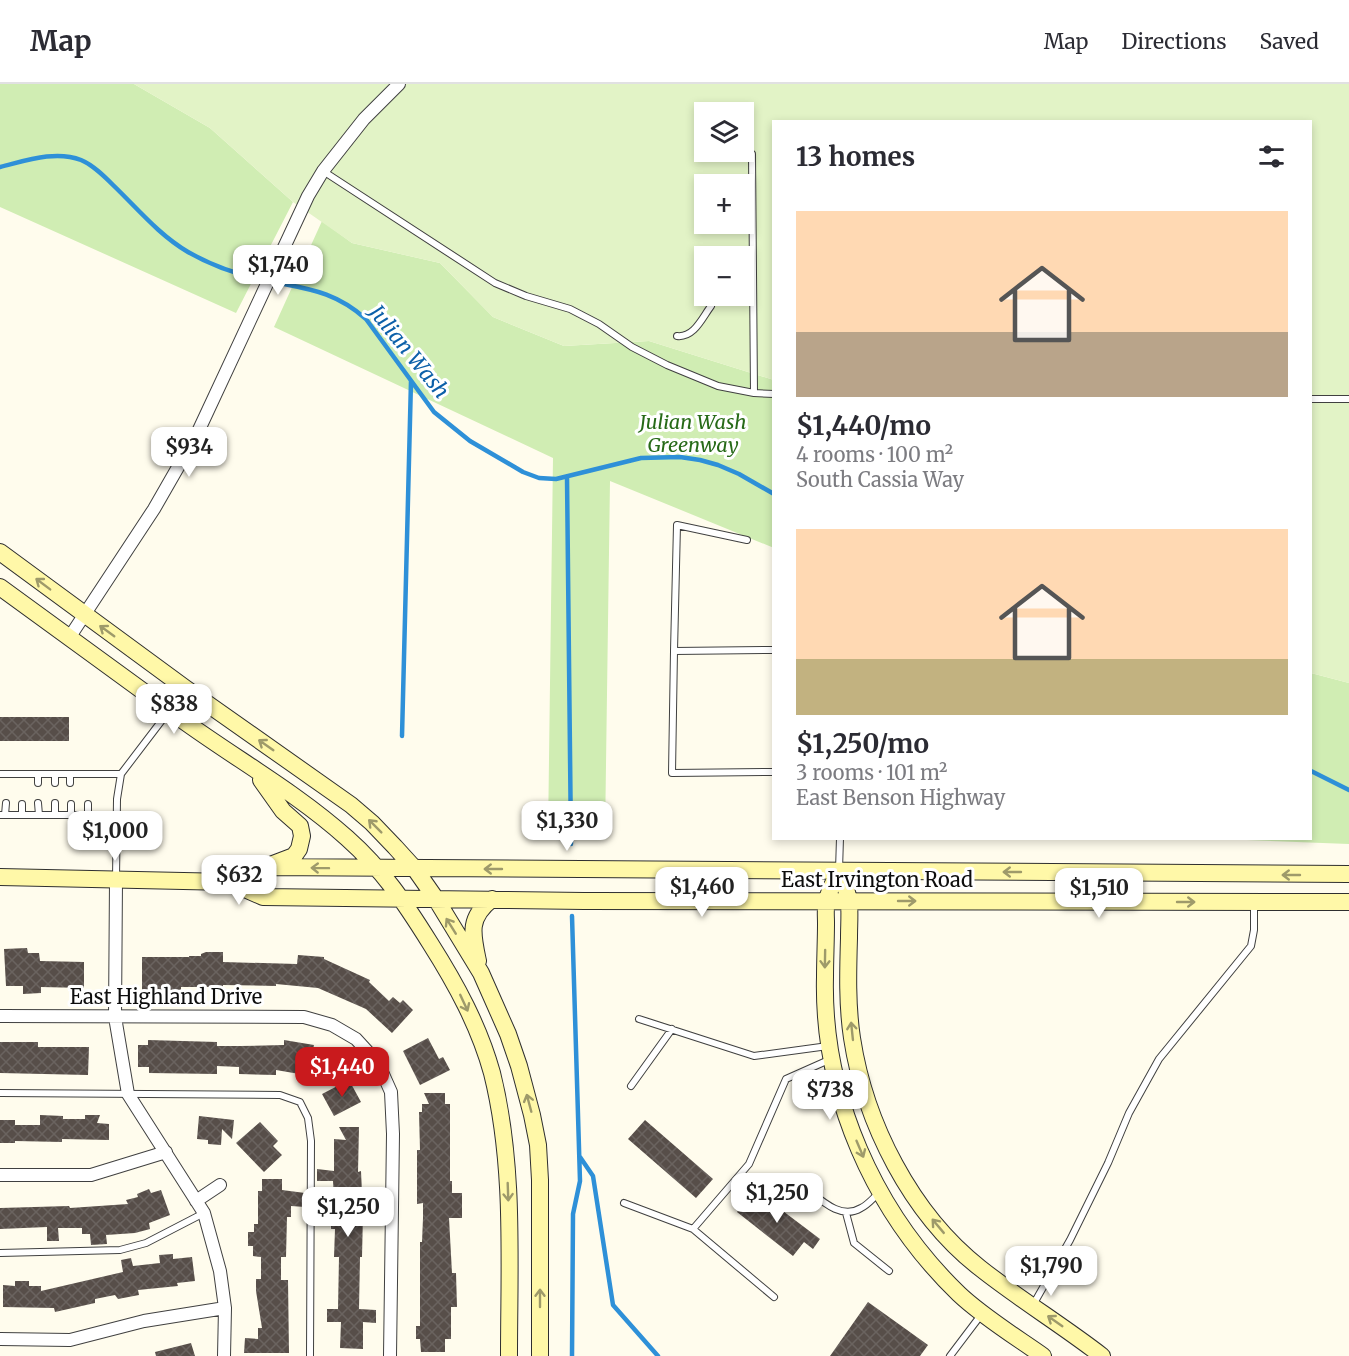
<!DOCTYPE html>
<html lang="en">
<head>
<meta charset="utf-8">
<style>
	:root { --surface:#fff; --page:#f2f2f3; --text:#2b2b33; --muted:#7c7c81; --line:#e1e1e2; --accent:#c91a1d }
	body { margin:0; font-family:Merriweather,serif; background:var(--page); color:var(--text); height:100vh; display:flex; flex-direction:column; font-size:22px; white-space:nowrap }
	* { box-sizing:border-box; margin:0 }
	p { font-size:20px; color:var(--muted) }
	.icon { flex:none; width:33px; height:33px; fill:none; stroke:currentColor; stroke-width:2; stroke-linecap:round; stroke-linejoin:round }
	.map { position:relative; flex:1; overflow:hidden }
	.drawer { position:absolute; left:772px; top:36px; width:540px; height:720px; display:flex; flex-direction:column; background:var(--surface); border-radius:0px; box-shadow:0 3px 9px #0003 }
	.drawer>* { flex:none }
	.tools { position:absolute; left:694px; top:18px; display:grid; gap:12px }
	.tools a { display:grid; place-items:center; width:60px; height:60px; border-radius:0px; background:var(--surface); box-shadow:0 3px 9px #0003; font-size:30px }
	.price { position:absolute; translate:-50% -51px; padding:0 14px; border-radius:12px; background:#fff; color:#222; font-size:20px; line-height:39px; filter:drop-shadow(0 2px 3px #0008) }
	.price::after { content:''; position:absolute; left:50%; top:36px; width:18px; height:14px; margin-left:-9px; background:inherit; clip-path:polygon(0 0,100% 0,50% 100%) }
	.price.on { background:var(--accent); color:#fff }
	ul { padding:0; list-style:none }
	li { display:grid; align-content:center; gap:12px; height:318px; padding:0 24px }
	li span { display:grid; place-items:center; height:186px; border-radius:0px; color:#555 }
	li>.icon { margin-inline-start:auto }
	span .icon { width:108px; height:108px; fill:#fffc; stroke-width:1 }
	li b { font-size:26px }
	h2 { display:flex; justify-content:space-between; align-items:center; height:72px; padding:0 24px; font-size:26px }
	header { display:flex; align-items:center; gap:36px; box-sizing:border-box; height:84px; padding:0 30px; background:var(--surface); border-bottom:2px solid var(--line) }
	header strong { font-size:28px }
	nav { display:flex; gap:33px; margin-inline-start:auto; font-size:21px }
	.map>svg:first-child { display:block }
</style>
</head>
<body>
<header>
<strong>Map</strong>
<nav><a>Map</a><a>Directions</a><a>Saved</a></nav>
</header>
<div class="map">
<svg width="1349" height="1272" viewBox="0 0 1349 1272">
	<defs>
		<pattern id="building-cross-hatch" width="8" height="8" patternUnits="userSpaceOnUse" patternTransform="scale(1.5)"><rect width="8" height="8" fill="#574e49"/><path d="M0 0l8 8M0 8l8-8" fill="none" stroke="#6a635f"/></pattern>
	</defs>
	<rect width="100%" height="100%" fill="#fffced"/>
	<path fill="#d0edb3" d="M0,0H134L210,44L293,118L236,229L0,123Z
		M322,137L352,159L440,179L493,233L564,262L649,257L774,296V464L610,397L605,752L548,751L553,374L274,243Z
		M1311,589L1349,599V760L1221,755L1311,754Z"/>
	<path fill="#e2f3c6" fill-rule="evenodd" d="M134,0H1349V599L1311,589V38H774V296L649,257L564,262L493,233L440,179L352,159L293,118L210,44ZM705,28H744V68H705ZM705,100H744V140H705ZM705,172H744V212H705Z"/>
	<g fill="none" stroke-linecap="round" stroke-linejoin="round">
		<path stroke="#2e90d8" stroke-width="4.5" d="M0,83C25,77 55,66 81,76C93,81 104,92 113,101C137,124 159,151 188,168C209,180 233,189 256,194C300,205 330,203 366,235L434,328L470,357L523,388L539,394L556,395L641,374L680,373L700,376L718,381L739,390L774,410
			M567,393L571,760
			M402,652L411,297
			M1311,687L1349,706
			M572,832L580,1097L573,1130L572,1272
			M580,1073L593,1092L613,1221L658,1272"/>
	</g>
	<path fill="url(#building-cross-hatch)" d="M0,633H69V657H0Z
		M27,864L28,869H39L40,877L84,878V904L41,903V909L23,910V902H6L4,865Z
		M206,868H223V878L297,880L298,871L324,873V875L370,896L369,898L389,917L393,913L400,919L403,916L413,926L392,949L366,925L318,904L276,900V902L223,901V903H181V906H142V873H189V872H201V870Z
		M428,954L439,975L443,973L450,986L420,1001L403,967Z
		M148,956L217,958V962H240L284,961V956L314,961L313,966L321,967L317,993L276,986V991L239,990V983L217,982V990L149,989V983H138V961H148Z
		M0,958H38V963H89L88,991L0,989Z
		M349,996L361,1018L334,1032L322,1010Z
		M424,1009H445V1020H450V1097H452V1109H462V1134H449L452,1189H456L457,1223H451V1255H445V1268H421L420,1255H416V1242H420V1158H422L423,1134V1119L417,1120V1066H420L419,1028H422V1020H429Z
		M40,1031L63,1032V1035H85V1031H100L97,1039L109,1040V1056L62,1055V1058L15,1057V1059H0V1036H15V1041H40Z
		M199,1032L234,1036L232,1055L222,1045L221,1061L208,1060V1056L197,1055Z
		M645,1036L713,1095L696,1114L628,1055Z
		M260,1038L278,1057L273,1062L282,1071L264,1088L236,1059Z
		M339,1043H359L358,1088L361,1087L363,1130L362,1173H360L359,1225L376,1226V1239L363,1238V1265L340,1264L341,1238H327V1225H338L339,1173H334L335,1145H331V1130H335L333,1097H317V1085L334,1087V1055L346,1056Z
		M262,1095H282V1106L305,1109V1123L291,1122V1133H287L286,1173H281V1196H288L289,1269H244L245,1254L258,1255V1244H262L256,1207V1195H261V1173L253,1172V1162H248V1148H254V1140H258V1107H262Z
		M149,1105L151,1109L161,1106L170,1131L149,1139L150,1145L135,1149L106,1151L107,1160L91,1161L90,1150H82V1144H58L59,1157H47V1143L0,1145V1124L69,1122L70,1124L128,1120L126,1116L138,1113L137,1110Z
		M755,1106L820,1155L813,1165L804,1158L793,1172L737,1128Z
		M173,1170V1175L192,1173L195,1197L177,1199L178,1202L138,1206L139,1211L118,1215L115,1211L95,1215V1219L55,1228L54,1224L3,1223V1201L15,1202V1197H29V1202H41V1207L123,1188L121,1176L131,1174L133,1182L160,1179L159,1171Z
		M868,1218L928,1261L920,1272H830Z
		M191,1259L195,1272H156L155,1268Z"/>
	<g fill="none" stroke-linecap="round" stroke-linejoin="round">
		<g stroke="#404040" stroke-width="8">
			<path id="lane" d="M752,70L754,309
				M323,87L495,199L526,212L570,225L599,240L632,263L667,281L718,302L754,309L774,310
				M677,252C694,254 702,234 711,222
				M1311,315H1349
				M774,566L674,567L672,689L774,688
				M674,567L677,441L747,456
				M0,690H121
				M70,690V699
				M38,699V690
				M55,699V690
				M38,719L39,731
				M55,719V731
				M22,720V731
				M71,720V731
				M88,720V731
				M0,731H117
				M5,731L6,719
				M839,786L840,754
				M116,795L117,715L121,690L169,627
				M639,935L754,972L828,962
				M631,1002L672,945
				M0,1009L280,1011L300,1018L308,1034L311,1057L310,1272
				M803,1102C819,1114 840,1137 861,1124C868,1121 874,1113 880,1108
				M624,1119L693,1145
				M846,1129L854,1159L889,1187
				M0,1169L120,1166L146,1159L204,1129
				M774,1213L693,1145L749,1080L786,995L831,975
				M1033,1221L1070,1156L1108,1079L1129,1029L1159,975L1251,862L1254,846V818
				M950,1272L981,1231"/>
		</g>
		<g stroke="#404040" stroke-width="14">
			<path id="street" d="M69,554L154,425L197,350L308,112L323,87L364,35L399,0
				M116,796L115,933L128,1010L204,1129L220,1187L225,1224L224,1272
				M0,932L304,933L332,941L356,955L378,979L391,1008L393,1050L390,1272
				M0,1091H91L166,1068
				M196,1117L220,1101
				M0,1255L70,1256L144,1237L225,1224"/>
		</g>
		<g stroke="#2f2f2f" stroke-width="18">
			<path id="secondary" d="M0,468L185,604L351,721L372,739L395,763L415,785L436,815L481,889L508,950L519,982L532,1031L538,1061L540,1096V1272
				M0,503C60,547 121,591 181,635C236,675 297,709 347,754C383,786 405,819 430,859C456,900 479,942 492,989C515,1081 509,1178 509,1272
				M261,696L283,727L300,742L302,752L299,765L294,772L273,780
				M839,787C842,797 848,807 849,817C850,829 849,842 849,854C848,887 847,921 852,954C865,1039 911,1130 980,1184C1019,1215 1062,1241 1102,1272
				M839,787C835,796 829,806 827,816C825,823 826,832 826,839C826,857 825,875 825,893C822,1011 874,1128 959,1210C982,1232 1016,1253 1043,1272
				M0,793L229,798L263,813L584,817L1349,818
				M229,798L261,783L1349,790
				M478,877C472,849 468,834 492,815"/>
		</g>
		<use href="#lane" stroke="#fff" stroke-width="6"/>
		<use href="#street" stroke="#fff" stroke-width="12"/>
		<use href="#secondary" stroke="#fff8a8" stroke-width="16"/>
	</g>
	<defs><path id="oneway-shaft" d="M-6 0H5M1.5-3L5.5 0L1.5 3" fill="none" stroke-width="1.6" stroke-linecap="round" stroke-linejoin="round" transform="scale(1.5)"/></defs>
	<g stroke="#9e9a6a">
		<use href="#oneway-shaft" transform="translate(43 500) rotate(-143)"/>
		<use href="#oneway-shaft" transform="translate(107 547) rotate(-144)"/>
		<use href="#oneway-shaft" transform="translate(266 661) rotate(-145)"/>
		<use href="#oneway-shaft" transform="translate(375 742) rotate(-135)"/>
		<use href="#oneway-shaft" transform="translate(320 784) rotate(-179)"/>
		<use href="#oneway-shaft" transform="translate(493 785) rotate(-180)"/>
		<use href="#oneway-shaft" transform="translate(1012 788) rotate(-180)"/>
		<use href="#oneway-shaft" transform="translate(1291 791) rotate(180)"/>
		<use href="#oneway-shaft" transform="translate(907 817)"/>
		<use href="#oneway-shaft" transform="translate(1186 818)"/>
		<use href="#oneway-shaft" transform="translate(451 842) rotate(-122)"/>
		<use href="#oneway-shaft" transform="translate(825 875) rotate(91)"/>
		<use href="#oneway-shaft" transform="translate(464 919) rotate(65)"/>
		<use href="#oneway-shaft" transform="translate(852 947) rotate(-96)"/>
		<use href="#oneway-shaft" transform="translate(529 1019) rotate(-105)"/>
		<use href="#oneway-shaft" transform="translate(860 1065) rotate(67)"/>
		<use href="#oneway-shaft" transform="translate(508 1108) rotate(88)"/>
		<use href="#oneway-shaft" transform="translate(938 1142) rotate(-130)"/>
		<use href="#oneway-shaft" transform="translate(540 1214) rotate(-90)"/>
		<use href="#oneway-shaft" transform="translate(1055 1237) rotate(-145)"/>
	</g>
	<g text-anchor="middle" stroke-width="6" stroke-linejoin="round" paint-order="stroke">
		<g font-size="20" font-style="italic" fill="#276a18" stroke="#fff">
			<text x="693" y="345">Julian Wash<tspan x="693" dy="23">Greenway</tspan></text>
		</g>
		<g font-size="20" fill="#0d0d0d" stroke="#fff">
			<text x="877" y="803">East Irvington Road</text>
			<text x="166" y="920">East Highland Drive</text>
		</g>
		<g font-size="21" font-style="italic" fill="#0c60a9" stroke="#fff">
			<text transform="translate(409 268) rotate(51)" y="7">Julian Wash</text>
		</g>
	</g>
</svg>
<div class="tools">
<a><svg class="icon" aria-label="layers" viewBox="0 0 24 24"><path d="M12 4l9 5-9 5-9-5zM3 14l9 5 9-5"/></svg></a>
<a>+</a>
<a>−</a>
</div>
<b class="price" style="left:278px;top:212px">$1,740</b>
<b class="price" style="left:189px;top:394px">$934</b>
<b class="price" style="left:174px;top:651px">$838</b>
<b class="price" style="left:567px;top:768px">$1,330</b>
<b class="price" style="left:115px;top:778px">$1,000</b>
<b class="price" style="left:239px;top:822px">$632</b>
<b class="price" style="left:702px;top:834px">$1,460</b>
<b class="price" style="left:1099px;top:835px">$1,510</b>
<b class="price on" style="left:342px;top:1014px">$1,440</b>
<b class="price" style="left:830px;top:1037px">$738</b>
<b class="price" style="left:777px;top:1140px">$1,250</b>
<b class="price" style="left:348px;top:1154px">$1,250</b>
<b class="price" style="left:1051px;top:1213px">$1,790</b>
<section class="drawer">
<h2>13 homes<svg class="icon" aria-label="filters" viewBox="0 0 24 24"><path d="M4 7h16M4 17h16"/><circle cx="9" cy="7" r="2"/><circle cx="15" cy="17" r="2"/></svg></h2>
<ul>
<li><span style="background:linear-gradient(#ffd9b3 65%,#b9a48a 0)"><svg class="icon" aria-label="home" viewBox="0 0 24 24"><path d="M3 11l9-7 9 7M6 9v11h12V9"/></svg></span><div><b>$1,440/mo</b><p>4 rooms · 100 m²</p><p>South Cassia Way</p></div></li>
<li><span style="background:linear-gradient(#ffd9b3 70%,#c2b280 0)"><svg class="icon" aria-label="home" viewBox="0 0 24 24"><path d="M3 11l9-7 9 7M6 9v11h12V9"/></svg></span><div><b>$1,250/mo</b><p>3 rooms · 101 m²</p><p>East Benson Highway</p></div></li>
</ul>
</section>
</div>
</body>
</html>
